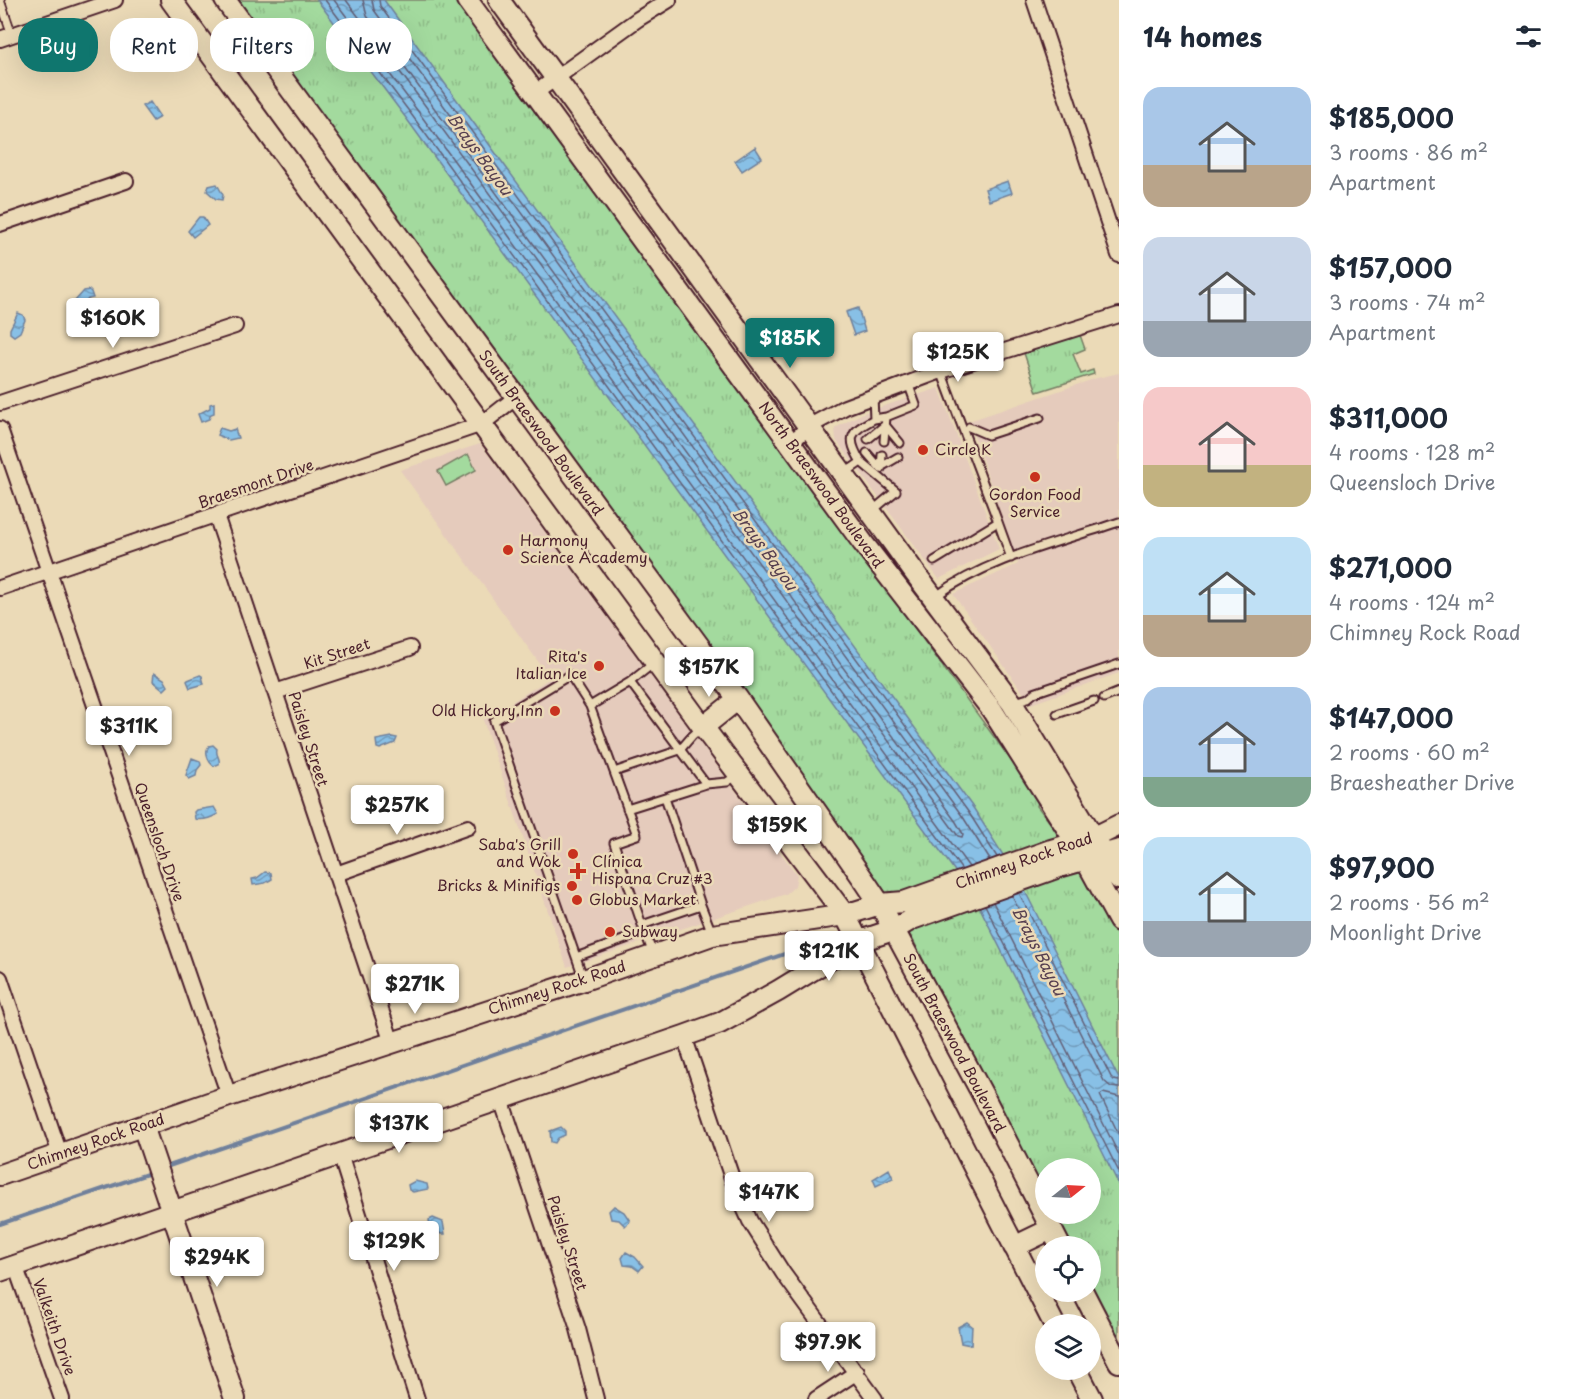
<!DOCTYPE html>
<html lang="en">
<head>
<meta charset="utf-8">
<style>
	:root { --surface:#fff; --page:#f2f2f3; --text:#1f2937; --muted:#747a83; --accent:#0f766e }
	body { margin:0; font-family:"Playpen Sans",sans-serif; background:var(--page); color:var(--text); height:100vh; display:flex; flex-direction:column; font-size:22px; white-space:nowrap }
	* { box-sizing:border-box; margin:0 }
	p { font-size:20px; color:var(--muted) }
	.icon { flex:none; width:33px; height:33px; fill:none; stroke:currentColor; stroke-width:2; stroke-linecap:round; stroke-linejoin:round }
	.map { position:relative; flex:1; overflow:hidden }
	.sheet { display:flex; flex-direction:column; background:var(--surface); width:450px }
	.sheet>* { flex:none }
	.banner { position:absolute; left:18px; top:18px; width:570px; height:54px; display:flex; gap:12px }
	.needle { width:39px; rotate:72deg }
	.controls { position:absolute; left:1035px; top:1158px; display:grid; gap:12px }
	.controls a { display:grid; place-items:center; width:66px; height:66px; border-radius:50%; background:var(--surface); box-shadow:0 6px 24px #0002; font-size:30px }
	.price { position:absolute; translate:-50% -51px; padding:0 14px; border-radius:6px; background:#fff; color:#222; font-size:20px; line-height:39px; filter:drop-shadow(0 2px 3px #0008) }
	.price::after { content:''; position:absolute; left:50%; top:36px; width:18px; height:14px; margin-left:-9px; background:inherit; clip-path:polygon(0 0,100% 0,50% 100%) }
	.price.selected { background:var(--accent); color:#fff }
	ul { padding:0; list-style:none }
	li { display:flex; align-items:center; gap:18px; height:150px; padding:0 24px }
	li span { display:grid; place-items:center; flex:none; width:168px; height:120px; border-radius:18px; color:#555 }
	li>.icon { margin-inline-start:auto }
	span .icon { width:72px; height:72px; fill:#fffc; stroke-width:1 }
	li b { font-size:26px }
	h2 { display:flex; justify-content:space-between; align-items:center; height:72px; padding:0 24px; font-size:26px }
	.chip { padding:0 21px; border-radius:24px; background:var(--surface); box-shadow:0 6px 24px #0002; font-size:21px; line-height:54px }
	.chip.selected { background:var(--accent); color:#fff }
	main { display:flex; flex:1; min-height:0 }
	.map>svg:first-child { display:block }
</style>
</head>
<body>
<main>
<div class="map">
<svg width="1119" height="1399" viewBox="0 0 1119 1399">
	<defs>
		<pattern id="grass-tufts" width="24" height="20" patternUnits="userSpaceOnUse" patternTransform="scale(1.5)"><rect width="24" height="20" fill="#a3da9e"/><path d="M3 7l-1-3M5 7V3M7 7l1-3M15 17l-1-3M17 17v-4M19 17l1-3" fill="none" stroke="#8ebb88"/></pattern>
		<pattern id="water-waves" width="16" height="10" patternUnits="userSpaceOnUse" patternTransform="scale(1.5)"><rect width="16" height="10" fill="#88c0e6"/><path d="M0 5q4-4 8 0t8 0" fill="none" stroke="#719bbb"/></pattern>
	</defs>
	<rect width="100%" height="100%" fill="#ebdab7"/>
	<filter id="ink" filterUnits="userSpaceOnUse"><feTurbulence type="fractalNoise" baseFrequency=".0167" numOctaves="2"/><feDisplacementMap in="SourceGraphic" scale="12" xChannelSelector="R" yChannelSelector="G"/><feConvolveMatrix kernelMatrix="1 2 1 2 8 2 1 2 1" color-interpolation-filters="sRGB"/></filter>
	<g filter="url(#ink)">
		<path fill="#e5cbbc" d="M1119,373V673L1031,704L953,594L1018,564L969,421L1097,378Z
			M939,388L999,549L939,579L836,440L835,428L863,413Z
			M480,444L797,875L795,886L786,894L567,967L483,720L550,678L400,470Z"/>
		<path fill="url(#grass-tufts)" stroke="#767c64" stroke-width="1.5" d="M236,0H457L1040,800L1037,806L1062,838L1084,873L1119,938V1340L1091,1285L1090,1246H1071L1054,1214H1090V1168H1046L1045,1197L913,940L864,861Z
			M1080,335L1085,349L1073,354L1081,374L1093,370L1094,374L1037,392L1024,353Z"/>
		<path fill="#a3da9e" stroke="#767c64" stroke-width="1.5" d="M468,454L476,470L446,486L438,471Z"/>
		<path fill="url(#water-waves)" stroke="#6f809b" stroke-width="1.5" d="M317,0H384L974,809L1022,885L1119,1079V1185L976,900L406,118Z
			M150,102L160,117L153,121L142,106Z
			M755,147L762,158L742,171L735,161Z
			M1008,181L1012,193L989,201L985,189Z
			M217,184L223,195L222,200L216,199L207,191L209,186Z
			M199,217H203L208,225L193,237L188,231Z
			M89,290L91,292L93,298L88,299L81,309H78L75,301L84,291Z
			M858,308L865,331L854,335L846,312Z
			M18,313L23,315L25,320L20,332L14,336L10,333V329Z
			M214,403V413L211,414L209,419L201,422L198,414L210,408V404Z
			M220,428L229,431L235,429L238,438L229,440L217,435Z
			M154,673L164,679L168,686L164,690L153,681Z
			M200,675L202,676L204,684L190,688L187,681L188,680Z
			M392,737L397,738L395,743L380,749L377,748L376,740Z
			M213,745L217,749C215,755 221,758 219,764L214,766C208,762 204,752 209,746Z
			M192,758L200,761L201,765L197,770L196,776L189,779L186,775Z
			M214,807L218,814C211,818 203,821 195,819L194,812L196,810Z
			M265,872L271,873L272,879L265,883L253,885L252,879L257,878Z
			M561,1127L565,1131V1135L558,1138L555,1143L551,1142L550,1131Z
			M889,1169L893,1178L876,1186L873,1179Z
			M415,1181L427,1184L428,1189L413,1192L409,1190L408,1185Z
			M614,1206L624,1212L630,1221L625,1226L619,1220L611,1219L609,1211Z
			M433,1218L443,1222L445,1234H441L430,1227L429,1220Z
			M626,1252L635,1257L643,1266L639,1271L632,1266L624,1265L622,1258Z
			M967,1322L972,1326L971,1345L961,1343L958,1327Z"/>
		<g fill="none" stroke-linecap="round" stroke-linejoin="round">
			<path stroke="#635f76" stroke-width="1.5" d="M325,0L411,114L962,870
				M334,0L417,110L969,867
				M346,0L424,104L958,836L962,837L963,834L956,822L367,16L363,0
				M372,0L374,10L963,817L990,860
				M379,0L380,6L969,813L997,857
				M1019,893L1111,1077L1114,1080L1119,1081
				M1012,896L1104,1081L1111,1087L1119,1088
				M993,902L1119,1155
				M985,905L1119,1172
				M1119,1097L1103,1093L1100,1095L1119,1135"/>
			<path stroke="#6f809b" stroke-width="4" d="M163,1168L828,939
				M0,1224L153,1172"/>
			<g stroke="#4a1f2b" stroke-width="11">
				<path id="lane" d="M0,0L12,35
					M941,371L998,522
					M873,396L874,419L886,417
					M885,425L900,443
					M969,427L988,435L1040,418
					M868,439L885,425
					M884,441L886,417L916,405L908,383
					M867,453L881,469
					M882,455L881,467L898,457
					M861,462C846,437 850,432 874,419
					M845,473L861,462L896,491L872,511
					M934,561L998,522L1011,558
					M936,596C989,558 1057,543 1119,522
					M630,682L654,663
					M1104,698L1119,692
					M1015,702L1028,698L1034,693L1119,664
					M1057,714L1094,701
					M614,772L680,750L692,736L701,728
					M665,797L701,905L642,925L614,843L637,835L590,706L630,682L706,784
					M627,809L706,784L727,782L736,776
					M701,905L712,933
					M644,930L653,954
					M576,957L645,932
					M583,977L494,721L570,675L590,706"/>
			</g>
			<g stroke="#4a1f2b" stroke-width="18">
				<path id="street" d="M1034,0L1119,255
					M0,39L115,0
					M535,93L638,19L669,0
					M0,224L126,181
					M0,403L235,326
					M0,429L229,1096
					M790,444L808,427L845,407L941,371L1119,315
					M216,515L392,1043
					M0,588L482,424L515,398
					M275,692L410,648
					M336,874L468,827
					M0,978L60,1154
					M684,1036L736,1190L750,1221L783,1273L875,1399
					M501,1099L578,1329L596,1399
					M340,1154L417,1399
					M15,1265L62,1399
					M816,1399L857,1372"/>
			</g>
			<g stroke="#4a1f2b" stroke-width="24">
				<path id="secondary" d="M171,0L703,727L845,915L1054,1324
					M225,0L738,699L866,883L880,904L986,1101L1060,1246
					M467,0L863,543L992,710L1077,844L1119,921
					M499,0L915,573L1012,703L1119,879
					M703,727L738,699
					M143,1126L235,1399
					M0,1175L229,1096L584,980L712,935L845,915L880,904L904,902L1051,850L1095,837L1119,825
					M1014,1247L1051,1229
					M0,1271L684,1036L720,1023L778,991L860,941L893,930L912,919L1059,867L1119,850
					M1083,1292L1119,1362
					M1077,1370L1092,1399"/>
			</g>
			<use href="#lane" stroke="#ebdab7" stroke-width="7"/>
			<use href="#street" stroke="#ebdab7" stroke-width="14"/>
			<use href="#secondary" stroke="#ebdab7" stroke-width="20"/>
		</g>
	</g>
	<g fill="#c8321e" stroke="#ebdab7" stroke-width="2">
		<circle cx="923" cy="450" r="6"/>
		<circle cx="1035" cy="477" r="6"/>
		<circle cx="508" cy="550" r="6"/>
		<circle cx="599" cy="666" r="6"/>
		<circle cx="555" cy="711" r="6"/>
		<circle cx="573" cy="854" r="6"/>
		<path d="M575 862h6v6h6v6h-6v6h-6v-6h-6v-6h6z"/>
		<circle cx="572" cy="886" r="6"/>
		<circle cx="577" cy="900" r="6"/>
		<circle cx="610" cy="932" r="6"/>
	</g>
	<g text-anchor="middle" stroke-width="5" stroke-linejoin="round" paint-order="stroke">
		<g font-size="15" fill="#4a1f2b" stroke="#ebdab7">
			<text transform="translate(541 433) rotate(54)" y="5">South Braeswood Boulevard</text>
			<text transform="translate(256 484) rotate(-19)" y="5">Braesmont Drive</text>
			<text transform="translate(821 485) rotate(54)" y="5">North Braeswood Boulevard</text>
			<text transform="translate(337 654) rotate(-18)" y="5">Kit Street</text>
			<text transform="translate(308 739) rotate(72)" y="5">Paisley Street</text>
			<text transform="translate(159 842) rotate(71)" y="5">Queensloch Drive</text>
			<text transform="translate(1024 861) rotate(-19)" y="5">Chimney Rock Road</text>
			<text transform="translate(557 988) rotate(-18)" y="5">Chimney Rock Road</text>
			<text transform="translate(954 1043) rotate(62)" y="5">South Braeswood Boulevard</text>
			<text transform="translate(96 1142) rotate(-19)" y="5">Chimney Rock Road</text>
			<text transform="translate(567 1243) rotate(72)" y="5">Paisley Street</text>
			<text transform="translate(54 1327) rotate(71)" y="5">Valkeith Drive</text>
		</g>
		<g font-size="15" fill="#4a1f2b" stroke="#ebdab7" text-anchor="start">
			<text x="935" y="455">Circle K</text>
			<text x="1035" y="500" text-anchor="middle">Gordon Food<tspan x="1035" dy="17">Service</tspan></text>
			<text x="520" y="546">Harmony<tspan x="520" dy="17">Science Academy</tspan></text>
			<text x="587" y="662" text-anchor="end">Rita's<tspan x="587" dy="17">Italian Ice</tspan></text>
			<text x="543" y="716" text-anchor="end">Old Hickory Inn</text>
			<text x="561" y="850" text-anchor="end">Saba's Grill<tspan x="561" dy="17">and Wok</tspan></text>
			<text x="592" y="867">Clínica<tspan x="592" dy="17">Hispana Cruz #3</tspan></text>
			<text x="560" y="891" text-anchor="end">Bricks &amp; Minifigs</text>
			<text x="589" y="905">Globus Market</text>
			<text x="622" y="937">Subway</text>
		</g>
		<g font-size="16" font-style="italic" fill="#563f50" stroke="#ebdab7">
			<text transform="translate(480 154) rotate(54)" y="6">Brays Bayou</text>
			<text transform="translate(765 549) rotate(54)" y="6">Brays Bayou</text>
			<text transform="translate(1039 951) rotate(63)" y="6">Brays Bayou</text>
		</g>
	</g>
</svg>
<div class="controls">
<a><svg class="needle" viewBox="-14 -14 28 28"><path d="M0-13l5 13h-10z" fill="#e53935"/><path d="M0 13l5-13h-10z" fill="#747a83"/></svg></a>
<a><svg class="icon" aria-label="locate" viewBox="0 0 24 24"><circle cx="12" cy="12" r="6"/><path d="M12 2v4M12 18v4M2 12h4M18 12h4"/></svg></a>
<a><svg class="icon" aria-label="layers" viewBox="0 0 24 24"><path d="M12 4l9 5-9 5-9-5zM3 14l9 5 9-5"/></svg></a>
</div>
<b class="price" style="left:113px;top:349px">$160K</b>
<b class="price selected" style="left:790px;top:369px">$185K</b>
<b class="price" style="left:958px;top:383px">$125K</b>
<b class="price" style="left:709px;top:698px">$157K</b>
<b class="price" style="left:129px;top:757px">$311K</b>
<b class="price" style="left:397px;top:836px">$257K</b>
<b class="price" style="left:777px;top:856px">$159K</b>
<b class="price" style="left:829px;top:982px">$121K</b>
<b class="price" style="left:415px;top:1015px">$271K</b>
<b class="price" style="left:399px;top:1154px">$137K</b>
<b class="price" style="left:769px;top:1223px">$147K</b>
<b class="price" style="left:394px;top:1272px">$129K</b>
<b class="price" style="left:217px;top:1288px">$294K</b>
<b class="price" style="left:828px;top:1373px">$97.9K</b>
<div class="banner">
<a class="chip selected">Buy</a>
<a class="chip">Rent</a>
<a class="chip">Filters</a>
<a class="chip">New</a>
</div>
</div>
<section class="sheet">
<h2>14 homes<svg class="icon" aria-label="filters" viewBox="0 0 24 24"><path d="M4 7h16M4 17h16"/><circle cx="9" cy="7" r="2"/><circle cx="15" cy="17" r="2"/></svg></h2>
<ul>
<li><span style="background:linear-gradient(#a9c7e8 65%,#b9a48a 0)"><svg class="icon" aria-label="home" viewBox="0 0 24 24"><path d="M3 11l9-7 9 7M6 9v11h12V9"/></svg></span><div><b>$185,000</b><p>3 rooms · 86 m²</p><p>Apartment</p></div></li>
<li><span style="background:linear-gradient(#c9d6e8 70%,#9aa5b1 0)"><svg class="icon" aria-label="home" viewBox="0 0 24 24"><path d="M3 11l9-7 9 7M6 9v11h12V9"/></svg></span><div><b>$157,000</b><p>3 rooms · 74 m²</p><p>Apartment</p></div></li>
<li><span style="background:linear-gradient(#f6c9c9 65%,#c2b280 0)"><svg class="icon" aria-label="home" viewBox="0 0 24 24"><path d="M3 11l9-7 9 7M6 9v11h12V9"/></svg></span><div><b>$311,000</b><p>4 rooms · 128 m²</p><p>Queensloch Drive</p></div></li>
<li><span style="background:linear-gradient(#bfe0f5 65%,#b9a48a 0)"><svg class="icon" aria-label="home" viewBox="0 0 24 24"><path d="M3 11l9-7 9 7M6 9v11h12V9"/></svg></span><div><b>$271,000</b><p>4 rooms · 124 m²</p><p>Chimney Rock Road</p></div></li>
<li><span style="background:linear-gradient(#a9c7e8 75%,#7fa58c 0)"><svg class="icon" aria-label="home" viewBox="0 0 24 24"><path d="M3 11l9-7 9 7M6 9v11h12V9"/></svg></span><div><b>$147,000</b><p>2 rooms · 60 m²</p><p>Braesheather Drive</p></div></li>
<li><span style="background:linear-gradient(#bfe0f5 70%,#9aa5b1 0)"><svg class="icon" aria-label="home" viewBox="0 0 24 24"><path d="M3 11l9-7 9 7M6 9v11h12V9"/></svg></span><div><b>$97,900</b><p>2 rooms · 56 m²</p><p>Moonlight Drive</p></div></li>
</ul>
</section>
</main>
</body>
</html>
